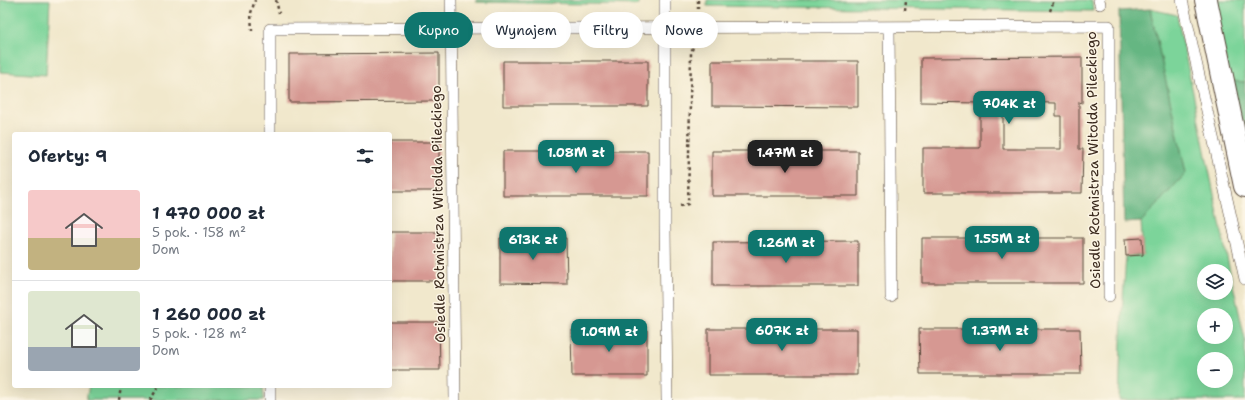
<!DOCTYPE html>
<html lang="pl">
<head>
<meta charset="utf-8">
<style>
	:root { --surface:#fff; --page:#f2f2f3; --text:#1f2937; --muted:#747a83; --line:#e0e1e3; --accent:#0f766e }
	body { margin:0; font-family:"Shantell Sans",sans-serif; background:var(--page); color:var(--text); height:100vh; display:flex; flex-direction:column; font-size:15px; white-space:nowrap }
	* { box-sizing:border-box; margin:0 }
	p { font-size:13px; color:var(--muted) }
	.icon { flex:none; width:22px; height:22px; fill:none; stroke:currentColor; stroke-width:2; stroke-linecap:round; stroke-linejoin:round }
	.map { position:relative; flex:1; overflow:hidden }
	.sheet { position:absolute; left:12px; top:132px; width:380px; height:256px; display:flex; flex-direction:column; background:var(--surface); border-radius:4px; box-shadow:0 4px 16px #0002 }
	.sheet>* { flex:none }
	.top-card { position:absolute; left:404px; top:12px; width:380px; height:36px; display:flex; gap:8px }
	.fabs { position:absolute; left:1197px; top:264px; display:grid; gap:8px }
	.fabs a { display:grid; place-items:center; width:36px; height:36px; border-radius:50%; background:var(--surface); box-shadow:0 4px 16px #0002; font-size:20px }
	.price { position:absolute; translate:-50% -34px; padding:0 9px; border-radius:8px; background:var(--accent); color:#fff; font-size:13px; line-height:26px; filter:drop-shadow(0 1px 2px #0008) }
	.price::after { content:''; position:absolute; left:50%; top:24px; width:12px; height:9px; margin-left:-6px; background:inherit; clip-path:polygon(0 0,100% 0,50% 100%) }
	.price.active { background:#222; color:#fff }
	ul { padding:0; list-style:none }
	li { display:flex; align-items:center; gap:12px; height:100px; padding:0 16px }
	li+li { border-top:1px solid var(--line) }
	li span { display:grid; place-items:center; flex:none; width:112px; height:80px; border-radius:4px; color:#555 }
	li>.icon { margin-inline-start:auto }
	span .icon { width:48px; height:48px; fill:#fffc; stroke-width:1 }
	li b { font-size:17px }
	h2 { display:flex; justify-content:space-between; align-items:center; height:48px; padding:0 16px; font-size:17px }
	.tag { padding:0 14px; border-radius:18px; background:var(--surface); box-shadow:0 4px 16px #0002; font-size:14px; line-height:36px }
	.tag.active { background:var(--accent); color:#fff }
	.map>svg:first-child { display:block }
</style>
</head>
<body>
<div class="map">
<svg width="1245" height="400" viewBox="0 0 1245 400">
	<rect width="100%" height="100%" fill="#fcf5e5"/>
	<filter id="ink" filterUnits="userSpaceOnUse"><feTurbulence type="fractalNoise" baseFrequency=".025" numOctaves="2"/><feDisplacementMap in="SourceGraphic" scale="8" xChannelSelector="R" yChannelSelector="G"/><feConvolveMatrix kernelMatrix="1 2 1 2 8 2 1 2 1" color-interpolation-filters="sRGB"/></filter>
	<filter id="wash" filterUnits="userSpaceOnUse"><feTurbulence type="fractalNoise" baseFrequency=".012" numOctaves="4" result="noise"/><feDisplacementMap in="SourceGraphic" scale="16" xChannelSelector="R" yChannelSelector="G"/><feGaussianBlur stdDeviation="0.9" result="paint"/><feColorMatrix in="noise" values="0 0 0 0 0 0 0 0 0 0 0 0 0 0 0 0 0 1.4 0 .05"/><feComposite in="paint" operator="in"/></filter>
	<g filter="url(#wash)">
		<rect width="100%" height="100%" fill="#f1e8cc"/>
		<path fill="#7cd49a" stroke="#5c7f5c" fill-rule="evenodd" d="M0,0H50L46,75L0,72Z
			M476,0H639V5L476,2Z
			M707,0H1092L1093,11L707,6Z
			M1213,0H1245V82L1230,81Z
			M1150,9L1177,15L1229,267L1245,339V400H1119L1122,313L1126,256L1143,255L1141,222L1186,173ZM1204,271H1226V293H1204ZM1204,315H1226V337H1204ZM1204,359H1226V381H1204Z
			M89,386H263L264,400H86Z"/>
		<path fill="#65b682" stroke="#507050" d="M1150,9L1186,173L1141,222L1124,223L1119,11Z
			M1230,81L1245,82V152Z"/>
		<g id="blocks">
			<path fill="#d69892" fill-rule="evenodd" d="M439,53V101L289,102V54Z
				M1082,57V103L1079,102V149H1083L1082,193H923V148H980V103L921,102V58ZM1003,102L1056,103V116H1061V149H1003Z
				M503,61H648V106H503Z
				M712,61H858V107L712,106Z
				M390,142H439V191H390Z
				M503,151H648V196H503Z
				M712,151H858V196H712Z
				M390,232H439V281H390Z
				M500,238H566L567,284L500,283Z
				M922,238H1083V283H922Z
				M1142,238L1143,255L1126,256L1125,239Z
				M858,241V286H713V242Z
				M390,322H439L440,370H390Z
				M708,329H857V375H708Z
				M919,329H1080L1081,374H920Z
				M571,330H647V376H572Z"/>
		</g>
	</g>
	<g filter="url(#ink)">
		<use href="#blocks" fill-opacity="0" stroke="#564638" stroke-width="1"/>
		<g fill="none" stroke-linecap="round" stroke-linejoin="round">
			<g stroke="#564638" stroke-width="12">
				<path id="lane" d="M451,0L455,400
					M665,0V226L667,400
					M1099,0L1100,4
					M1182,0L1245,279
					M889,27L891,297
					M270,134V29L1109,26V296
					M270,386V400"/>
			</g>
			<g stroke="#564638" stroke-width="24">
				<path id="street" d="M1206,0L1245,186"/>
			</g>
			<path stroke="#564638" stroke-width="2.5" stroke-dasharray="3 3" stroke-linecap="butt" d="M276,0L279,13
				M698,0V11
				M905,10L906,0
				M1050,11L1054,0
				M252,31L251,13L255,0
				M680,206L688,204L691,53L694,44
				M119,400L121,386
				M150,400L159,386"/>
			<use href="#lane" stroke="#fff" stroke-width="11"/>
			<use href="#street" stroke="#fff" stroke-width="22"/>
		</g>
	</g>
	<g text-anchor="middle" stroke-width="3" stroke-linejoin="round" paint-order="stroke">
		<g font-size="14" fill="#3b2a1e" stroke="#fcf5e5">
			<text transform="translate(1093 160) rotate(-91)" y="5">Osiedle Rotmistrza Witolda Pileckiego</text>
			<text transform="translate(438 214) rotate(-91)" y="5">Osiedle Rotmistrza Witolda Pileckiego</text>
		</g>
	</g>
</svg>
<div class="fabs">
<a><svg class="icon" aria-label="layers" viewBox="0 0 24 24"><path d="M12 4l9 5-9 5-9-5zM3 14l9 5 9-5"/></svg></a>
<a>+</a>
<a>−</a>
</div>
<b class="price" style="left:1009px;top:125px">704K zł</b>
<b class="price" style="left:576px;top:174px">1.08M zł</b>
<b class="price active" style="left:785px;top:174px">1.47M zł</b>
<b class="price" style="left:1002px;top:260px">1.55M zł</b>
<b class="price" style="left:533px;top:261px">613K zł</b>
<b class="price" style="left:786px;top:264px">1.26M zł</b>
<b class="price" style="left:782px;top:352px">607K zł</b>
<b class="price" style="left:1000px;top:352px">1.37M zł</b>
<b class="price" style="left:609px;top:353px">1.09M zł</b>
<div class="top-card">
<a class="tag active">Kupno</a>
<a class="tag">Wynajem</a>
<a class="tag">Filtry</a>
<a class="tag">Nowe</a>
</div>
<section class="sheet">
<h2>Oferty: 9<svg class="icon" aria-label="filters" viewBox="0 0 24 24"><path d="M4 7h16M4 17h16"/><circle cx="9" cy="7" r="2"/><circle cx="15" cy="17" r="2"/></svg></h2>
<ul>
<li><span style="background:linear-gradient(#f6c9c9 60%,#c2b280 0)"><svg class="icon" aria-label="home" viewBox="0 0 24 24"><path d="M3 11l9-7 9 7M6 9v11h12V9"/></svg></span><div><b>1 470 000 zł</b><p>5 pok. · 158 m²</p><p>Dom</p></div></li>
<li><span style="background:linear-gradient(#dfe7d0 70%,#9aa5b1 0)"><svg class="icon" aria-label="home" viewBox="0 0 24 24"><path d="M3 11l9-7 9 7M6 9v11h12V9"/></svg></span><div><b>1 260 000 zł</b><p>5 pok. · 128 m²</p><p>Dom</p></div></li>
</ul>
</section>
</div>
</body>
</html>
